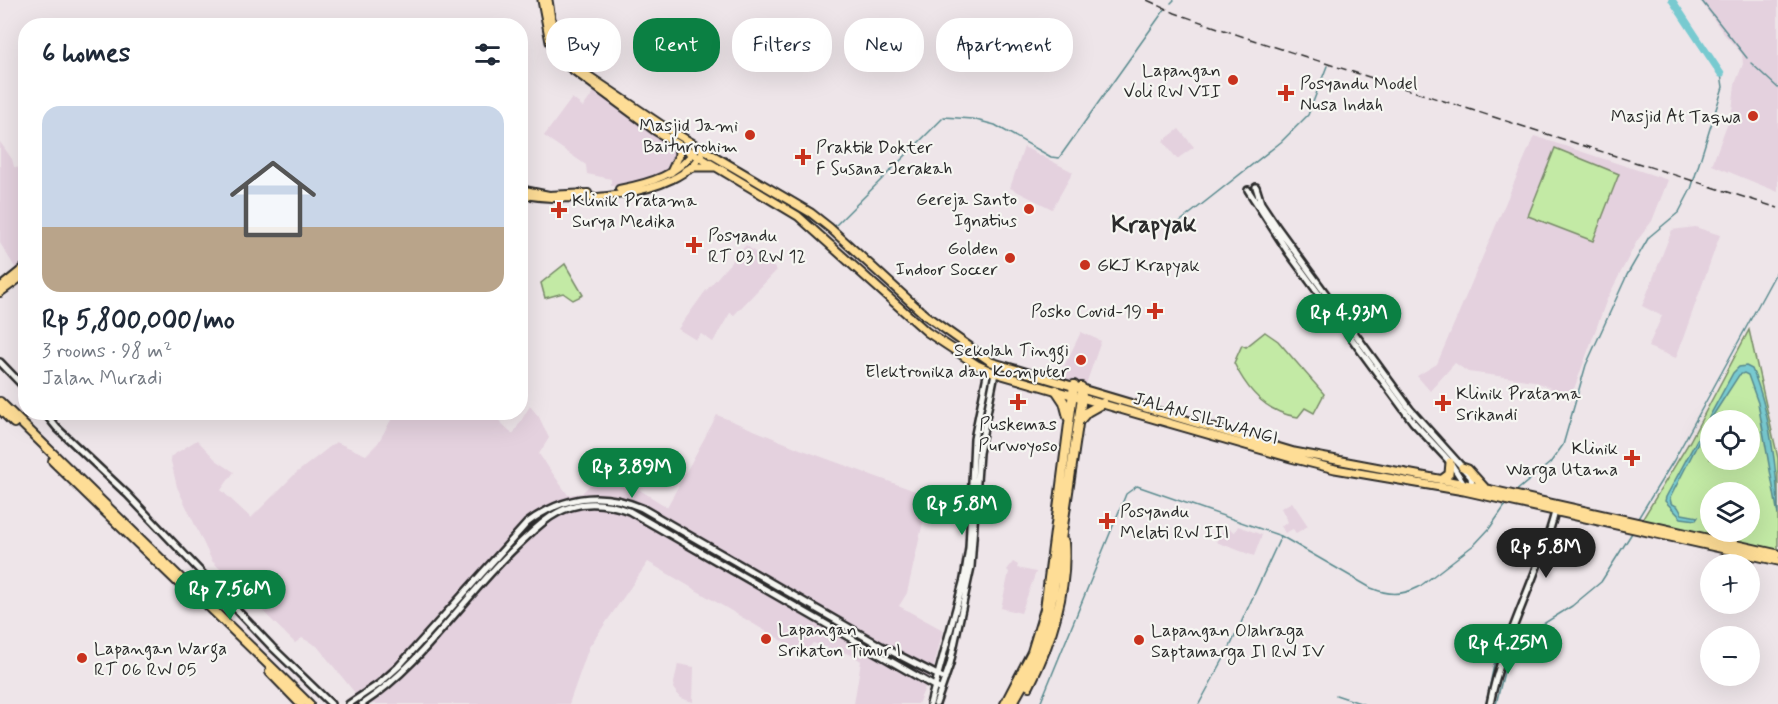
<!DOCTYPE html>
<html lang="en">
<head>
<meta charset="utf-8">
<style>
	:root { --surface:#fff; --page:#f2f2f3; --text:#1f2937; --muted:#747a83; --accent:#0b8043 }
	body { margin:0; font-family:Mynerve,sans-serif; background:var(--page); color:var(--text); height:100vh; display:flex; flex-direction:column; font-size:22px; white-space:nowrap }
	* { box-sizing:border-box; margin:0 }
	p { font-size:20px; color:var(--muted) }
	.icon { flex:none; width:33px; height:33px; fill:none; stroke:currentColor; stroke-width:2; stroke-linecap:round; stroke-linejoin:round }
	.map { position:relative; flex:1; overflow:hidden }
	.drawer { position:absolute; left:18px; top:18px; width:510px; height:402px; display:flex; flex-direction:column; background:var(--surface); border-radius:24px; box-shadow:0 6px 24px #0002 }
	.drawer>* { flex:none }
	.top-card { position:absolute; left:546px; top:18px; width:570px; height:54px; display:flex; gap:12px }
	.buttons { position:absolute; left:1700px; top:410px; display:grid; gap:12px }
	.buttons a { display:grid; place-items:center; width:60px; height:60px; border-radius:50%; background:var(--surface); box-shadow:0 6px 24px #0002; font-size:30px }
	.price { position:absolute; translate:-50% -51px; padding:0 14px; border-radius:21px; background:var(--accent); color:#fff; font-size:20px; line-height:39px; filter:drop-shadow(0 2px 3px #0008) }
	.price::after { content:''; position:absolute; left:50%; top:36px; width:18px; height:14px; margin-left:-9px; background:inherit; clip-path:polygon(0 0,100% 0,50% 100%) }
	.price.on { background:#222; color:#fff }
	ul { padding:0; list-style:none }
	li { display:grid; align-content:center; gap:12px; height:318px; padding:0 24px }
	li span { display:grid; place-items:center; height:186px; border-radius:18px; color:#555 }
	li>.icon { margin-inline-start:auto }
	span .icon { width:108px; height:108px; fill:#fffc; stroke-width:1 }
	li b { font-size:26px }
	h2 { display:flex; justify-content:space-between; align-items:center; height:72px; padding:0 24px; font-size:26px }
	.chip { padding:0 21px; border-radius:24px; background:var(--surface); box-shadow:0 6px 24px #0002; font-size:21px; line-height:54px }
	.chip.on { background:var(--accent); color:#fff }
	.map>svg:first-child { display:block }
</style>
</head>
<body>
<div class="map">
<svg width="1778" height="704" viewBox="0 0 1778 704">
	<rect width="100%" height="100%" fill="#eee5e9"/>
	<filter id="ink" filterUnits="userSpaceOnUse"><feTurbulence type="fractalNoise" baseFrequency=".0167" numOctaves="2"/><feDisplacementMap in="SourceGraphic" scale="12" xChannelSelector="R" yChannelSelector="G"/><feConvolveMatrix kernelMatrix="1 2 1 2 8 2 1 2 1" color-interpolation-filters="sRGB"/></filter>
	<g filter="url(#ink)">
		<path fill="#e4d1de" d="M1700,0H1778V192L1712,165L1732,111L1735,84L1743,64L1742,54L1724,34Z
			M595,91L675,149V155L669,169L659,175L625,185L611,186V179L587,174L586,165L544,136L572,98L583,107Z
			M1179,129L1194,147L1177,159L1163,141Z
			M1534,136L1668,180L1652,221L1637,241L1607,299L1571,397L1534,381L1468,372L1455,363L1430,391L1417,376L1437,364Z
			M0,142L12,159L14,167L19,168L25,174V261L16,269L0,243Z
			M1024,147L1073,172L1052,209L1010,188Z
			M1695,227L1720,235L1676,358L1648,347L1662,316L1642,306L1672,230Z
			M746,245L777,270L734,315L730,313L713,342L701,334L696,340L678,329L704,293Z
			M1081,332L1101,341L1085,387L1058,379Z
			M530,406L539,417L549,438L539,454L568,495L582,493L606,469L667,507L717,415L800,449L929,496L907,593L899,606L943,630L934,666L918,704H854L861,661L852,655L813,643L808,649L798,650L648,562L589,647L569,704H350L347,699L355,693L317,646L302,638L295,643L212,561L177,487L170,457L197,440L216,460L234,472L221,490L251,518L295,474L336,442L366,455L378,443L395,413H496L494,416L513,434Z
			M1292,502L1308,526L1296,533L1293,529L1285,533L1281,526L1288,522L1281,508Z
			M1238,526L1262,535L1254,556L1216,542L1225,527L1235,532Z
			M1013,562L1018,565L1017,568L1036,572L1021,613L1001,608L1009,572L1007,570Z
			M678,664L694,667L693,702L680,698L673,688Z"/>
		<path fill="#c3eaa5" stroke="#778a68" stroke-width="1.5" fill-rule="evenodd" d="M1555,148L1619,174L1593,241L1528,216Z
			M565,264L583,295L573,300L563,293L545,298L541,283Z
			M1749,330L1778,458V550L1642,520L1690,441ZM1710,420H1749V459H1710ZM1710,492H1749V531H1710Z
			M1265,332L1278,341L1324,394L1314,413L1305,408L1298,417C1266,413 1247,390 1234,363L1242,345L1246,347Z"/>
		<path fill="#78cad0" stroke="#598a8e" stroke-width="1.5" d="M1746,366L1752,369C1769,408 1778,473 1778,515L1758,403L1748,375L1744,373L1739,375L1710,420L1670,498L1671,503L1678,507L1682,514L1698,517L1696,520L1681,518L1665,501L1666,497L1733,373L1739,367Z"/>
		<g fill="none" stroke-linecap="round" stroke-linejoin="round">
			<path stroke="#598a8e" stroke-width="1.5" d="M1701,0L1747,58
				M1171,3L1174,0
				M1751,63L1778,88
				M1177,224L1281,142L1308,115L1327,66
				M835,226L944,117L972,119L995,125L1051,157L1059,158L1165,9
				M1515,492L1550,463L1563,445L1586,365L1627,275L1649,237L1679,212L1691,189L1723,87L1721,74
				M1637,520L1674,460L1778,269
				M1336,695L1363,704
				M1040,704L1122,504L1126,494L1137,486L1281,536L1371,588C1388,595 1401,596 1419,587L1475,544L1489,529L1507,503
				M1199,704L1229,649L1281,536
				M1486,704L1494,665L1502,640
				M1496,704L1511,644L1572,606L1601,582L1632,533"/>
			<path stroke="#78cad0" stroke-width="7" d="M1672,0L1721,74"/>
			<g stroke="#2b2b2b" stroke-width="10">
				<path id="tertiary" d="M1256,187L1261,203L1277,227L1410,409L1471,477L1473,493
					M1248,190L1288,252L1413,422L1450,462L1465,485
					M0,362L26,389
					M44,412L57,428L128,495L272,647L331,704
					M349,704L379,684L398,667L527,523C563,496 600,490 642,508L881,646L945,679
					M362,704C423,664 463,597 516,547C532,532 548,514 571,507C590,501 610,504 629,511L941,690
					M930,704L964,579L969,548L974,439L988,370
					M936,704L950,664L971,567L979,453L995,373
					M1490,704C1503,637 1538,578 1555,512"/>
			</g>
			<g stroke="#2b2b2b" stroke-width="10">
				<path id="primary" d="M520,189L549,195L588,193
					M619,189C649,183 680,175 697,147
					M520,194C565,204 682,199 703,151
					M0,287L26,266
					M0,293L26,274"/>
			</g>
			<g stroke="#2b2b2b" stroke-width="11">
				<path id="trunk" d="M542,0L550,42L568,66L656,131L798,216L927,332L977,365L995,373L1291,458L1335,469L1464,491L1778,561
					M548,0L554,38L569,60L581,71L663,126L811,213L830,228L925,315L991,362L1294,452L1465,484L1778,554
					M685,171L694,167H714
					M671,172L679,155L678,145
					M1462,467L1468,469L1486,489
					M1441,480L1449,474L1450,462"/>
			</g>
			<g stroke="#2b2b2b" stroke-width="12">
				<path id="motorway" d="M1056,390L1064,402L1068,417
					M0,402L309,704
					M0,409L14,423
					M1080,420L1087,412L1103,403
					M53,461L184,588
					M270,672L301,704
					M1029,686C1051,643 1068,590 1064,542
					M1005,704L1032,652L1045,609L1074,385
					M1012,704L1030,672L1045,630L1053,594L1082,397L1081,387"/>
			</g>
			<use href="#tertiary" stroke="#f6f6f2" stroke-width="5"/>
			<use href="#primary" stroke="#fedd96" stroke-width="6"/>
			<use href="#trunk" stroke="#fedd96" stroke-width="7"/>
			<use href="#motorway" stroke="#fedd96" stroke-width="8"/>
			<path stroke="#2b2b2b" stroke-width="1.5" stroke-dasharray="9 4.5" stroke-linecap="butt" d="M1147,0L1175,13L1247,38L1778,208"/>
		</g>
	</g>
	<g fill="#c8321e" stroke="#f6f6f2" stroke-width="2">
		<circle cx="1233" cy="80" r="6"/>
		<path d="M1283 84h6v6h6v6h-6v6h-6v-6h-6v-6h6z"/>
		<circle cx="1753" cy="116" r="6"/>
		<circle cx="750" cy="135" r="6"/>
		<path d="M800 148h6v6h6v6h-6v6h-6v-6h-6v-6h6z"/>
		<circle cx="1029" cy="209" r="6"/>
		<path d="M556 201h6v6h6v6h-6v6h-6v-6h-6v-6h6z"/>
		<path d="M691 236h6v6h6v6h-6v6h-6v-6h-6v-6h6z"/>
		<circle cx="1010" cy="258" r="6"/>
		<circle cx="1085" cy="265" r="6"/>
		<path d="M1152 302h6v6h6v6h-6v6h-6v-6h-6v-6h6z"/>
		<circle cx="1081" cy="360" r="6"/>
		<path d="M1015 393h6v6h6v6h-6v6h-6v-6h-6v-6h6z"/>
		<path d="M1440 394h6v6h6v6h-6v6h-6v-6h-6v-6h6z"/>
		<path d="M1629 449h6v6h6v6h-6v6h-6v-6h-6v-6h6z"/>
		<path d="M1104 512h6v6h6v6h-6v6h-6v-6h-6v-6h6z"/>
		<circle cx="766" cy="639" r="6"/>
		<circle cx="1139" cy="640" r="6"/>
		<circle cx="82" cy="658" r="6"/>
	</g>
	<g text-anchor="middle" stroke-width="4.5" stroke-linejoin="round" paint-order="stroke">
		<g font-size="18" fill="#2b2b2b" stroke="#f6f6f2" text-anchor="start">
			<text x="1221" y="76" text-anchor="end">Lapangan<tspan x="1221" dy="21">Voli RW VII</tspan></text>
			<text x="1300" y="89">Posyandu Model<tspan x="1300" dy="21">Nusa Indah</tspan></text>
			<text x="1741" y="122" text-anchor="end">Masjid At Taqwa</text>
			<text x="738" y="131" text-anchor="end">Masjid Jami<tspan x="738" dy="21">Baiturrohim</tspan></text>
			<text x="816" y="153">Praktik Dokter<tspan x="816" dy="21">F Susana Jerakah</tspan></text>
			<text x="1017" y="205" text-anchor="end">Gereja Santo<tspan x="1017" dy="21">Ignatius</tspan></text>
			<text x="572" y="206">Klinik Pratama<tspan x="572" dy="21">Surya Medika</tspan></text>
			<text x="708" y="241">Posyandu<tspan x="708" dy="21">RT 03 RW 12</tspan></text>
			<text x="998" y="254" text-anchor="end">Golden<tspan x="998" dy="21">Indoor Soccer</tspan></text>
			<text x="1097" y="271">GKJ Krapyak</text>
			<text x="1142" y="317" text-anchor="end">Posko Covid-19</text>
			<text x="1069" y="356" text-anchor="end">Sekolah Tinggi<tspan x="1069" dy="21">Elektronika dan Komputer</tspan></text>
			<text x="1456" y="399">Klinik Pratama<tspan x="1456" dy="21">Srikandi</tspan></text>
			<text x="1018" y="430" text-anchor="middle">Puskemas<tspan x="1018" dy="21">Purwoyoso</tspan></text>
			<text x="1618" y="454" text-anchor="end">Klinik<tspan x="1618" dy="21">Warga Utama</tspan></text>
			<text x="1120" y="517">Posyandu<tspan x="1120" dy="21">Melati RW III</tspan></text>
			<text x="778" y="635">Lapangan<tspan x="778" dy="21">Srikaton Timur I</tspan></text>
			<text x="1151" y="636">Lapangan Olahraga<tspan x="1151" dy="21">Saptamarga II RW IV</tspan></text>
			<text x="94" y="654">Lapangan Warga<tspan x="94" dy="21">RT 06 RW 05</tspan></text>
		</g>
		<g font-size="18" fill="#2b2b2b" stroke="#f6f6f2">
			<text transform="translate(1206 418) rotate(16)" y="6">JALAN SILIWANGI</text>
		</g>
		<g font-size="24" font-weight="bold" fill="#2b2b2b" stroke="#f6f6f2">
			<text x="1154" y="232">Krapyak</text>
		</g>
	</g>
</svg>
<div class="buttons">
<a><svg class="icon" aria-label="locate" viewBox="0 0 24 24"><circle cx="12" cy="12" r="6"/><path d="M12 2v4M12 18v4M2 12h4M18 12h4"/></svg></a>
<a><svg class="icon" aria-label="layers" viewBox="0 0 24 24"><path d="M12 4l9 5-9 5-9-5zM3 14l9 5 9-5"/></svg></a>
<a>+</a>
<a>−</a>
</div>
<b class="price" style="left:1349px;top:345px">Rp 4.93M</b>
<b class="price" style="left:632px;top:499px">Rp 3.89M</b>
<b class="price" style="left:962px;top:536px">Rp 5.8M</b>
<b class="price on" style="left:1546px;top:579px">Rp 5.8M</b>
<b class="price" style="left:230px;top:621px">Rp 7.56M</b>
<b class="price" style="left:1508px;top:675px">Rp 4.25M</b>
<div class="top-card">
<a class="chip">Buy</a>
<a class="chip on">Rent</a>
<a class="chip">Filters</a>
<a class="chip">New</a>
<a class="chip">Apartment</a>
</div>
<section class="drawer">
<h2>6 homes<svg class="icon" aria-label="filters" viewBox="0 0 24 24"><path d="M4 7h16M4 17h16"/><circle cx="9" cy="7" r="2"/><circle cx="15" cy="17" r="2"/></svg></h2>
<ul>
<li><span style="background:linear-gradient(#c9d6e8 65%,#b9a48a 0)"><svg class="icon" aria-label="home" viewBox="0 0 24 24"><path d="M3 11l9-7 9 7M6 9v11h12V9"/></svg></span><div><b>Rp 5,800,000/mo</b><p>3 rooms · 98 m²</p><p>Jalan Muradi</p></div></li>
</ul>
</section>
</div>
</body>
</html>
